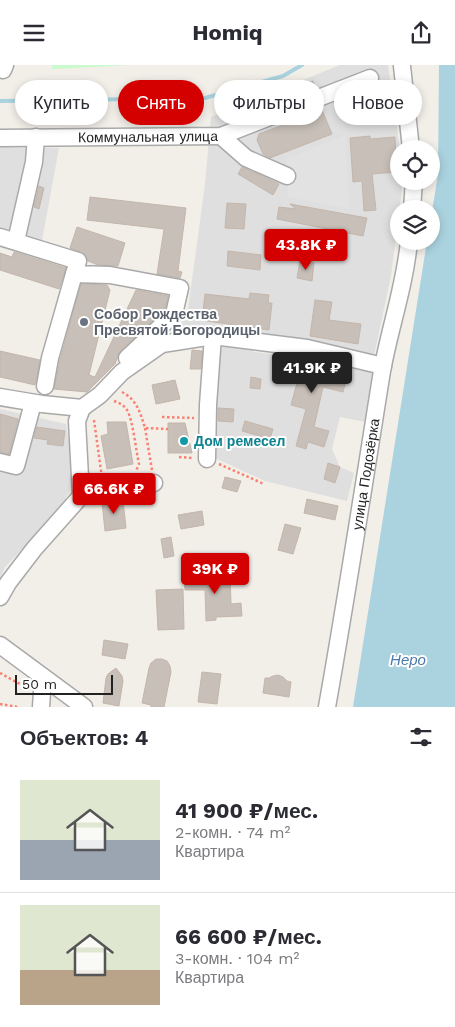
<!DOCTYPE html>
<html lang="ru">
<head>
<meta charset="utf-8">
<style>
	:root { --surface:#fff; --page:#f7f7f7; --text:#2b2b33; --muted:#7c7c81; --line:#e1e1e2; --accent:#d40000 }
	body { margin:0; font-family:"Work Sans",sans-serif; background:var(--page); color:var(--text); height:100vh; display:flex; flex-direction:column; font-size:19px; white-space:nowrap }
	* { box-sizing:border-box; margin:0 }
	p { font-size:16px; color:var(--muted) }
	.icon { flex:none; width:28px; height:28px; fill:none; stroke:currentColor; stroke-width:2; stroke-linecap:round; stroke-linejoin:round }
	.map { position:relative; height:642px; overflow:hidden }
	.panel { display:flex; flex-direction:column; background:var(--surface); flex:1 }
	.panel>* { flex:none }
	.hud { position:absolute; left:15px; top:15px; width:425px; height:45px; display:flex; gap:10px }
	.tools { position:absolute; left:390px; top:75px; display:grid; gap:10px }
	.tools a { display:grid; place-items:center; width:50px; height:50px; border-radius:50%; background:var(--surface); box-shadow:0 2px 8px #0003; font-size:25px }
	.scale { position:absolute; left:15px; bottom:12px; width:98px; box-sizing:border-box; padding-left:5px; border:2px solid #222; border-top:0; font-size:14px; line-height:18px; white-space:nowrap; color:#222; -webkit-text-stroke:4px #fff; paint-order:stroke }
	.price { position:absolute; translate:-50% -42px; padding:0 11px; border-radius:5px; background:var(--accent); color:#fff; font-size:16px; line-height:32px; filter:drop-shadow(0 1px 2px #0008) }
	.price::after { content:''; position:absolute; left:50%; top:30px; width:15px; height:11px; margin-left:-8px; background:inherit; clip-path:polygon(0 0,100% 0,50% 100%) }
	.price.active { background:#222; color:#fff }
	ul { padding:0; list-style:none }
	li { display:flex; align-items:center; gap:15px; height:125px; padding:0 20px }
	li+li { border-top:1px solid var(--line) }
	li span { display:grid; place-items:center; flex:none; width:140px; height:100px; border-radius:0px; color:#555 }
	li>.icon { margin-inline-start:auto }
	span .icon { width:60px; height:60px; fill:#fffc; stroke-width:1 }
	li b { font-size:21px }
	h2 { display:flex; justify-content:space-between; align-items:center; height:60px; padding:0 20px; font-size:21px }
	.pill { padding:0 18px; border-radius:22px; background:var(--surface); box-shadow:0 2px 8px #0003; font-size:18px; line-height:45px }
	.pill.active { background:var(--accent); color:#fff }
	header { display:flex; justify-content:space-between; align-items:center; height:65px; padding:0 20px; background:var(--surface); font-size:22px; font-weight:700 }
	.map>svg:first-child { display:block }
</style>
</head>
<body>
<header><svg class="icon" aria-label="menu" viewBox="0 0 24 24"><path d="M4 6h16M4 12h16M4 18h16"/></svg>Homiq<svg class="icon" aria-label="share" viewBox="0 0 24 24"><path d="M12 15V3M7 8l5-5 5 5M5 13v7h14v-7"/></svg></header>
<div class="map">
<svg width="455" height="642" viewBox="0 0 455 642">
	<rect width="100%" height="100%" fill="#f2efe9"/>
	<path fill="#e0dfdf" d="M340,0H388L400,84L399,116H403L391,211L374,291L298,277L193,262L176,271L172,266L187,252L205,119L211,52Z
		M0,82L59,83L41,181L0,178Z
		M218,279L253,282V287L306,293L373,305L365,357L340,352L332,384L340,402L354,408L347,436L265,416L217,394L212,386Z
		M0,344L66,359L74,409L72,422L60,444L5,502L0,514Z"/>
	<path fill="#c8facc" d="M52,0H132L52,4Z"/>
	<path fill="#e2e2e2" d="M345,70L350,144L288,132L286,94Z"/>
	<path fill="#aad3df" d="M439,0H455V642H353L427,176H431V152L438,110Z"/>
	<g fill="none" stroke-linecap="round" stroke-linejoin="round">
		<path stroke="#aad3df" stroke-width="4" d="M0,36L205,33L283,11L302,0"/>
	</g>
	<path fill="#c7bfb8" stroke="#c4b6ab" d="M313,16L316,23L284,36L281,28Z
		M322,45L332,69L270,93L263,89L257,75L259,69Z
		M370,71V74L395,72L397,107L372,109L376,145L364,146L362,116L353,117L350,73Z
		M242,102L279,119L273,130L238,109Z
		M39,121L44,123L39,144L34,142Z
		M90,132L186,143L178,206L182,207L180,213L157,209L164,164L87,155Z
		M227,138L246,139L244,164L225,163Z
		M290,139L367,153L363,171L277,154L279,142L296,144Z
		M77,162L125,178L118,201L98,200L88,196L85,189L70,183Z
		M228,186L261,190L260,205L227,201Z
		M14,187L66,203L59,224L0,205V188L12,192Z
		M300,196L314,198L312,216L297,213Z
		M81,219L107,220L110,225L89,310L95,312L136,225L168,231L165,244L120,286L115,299L87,327L54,324L60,295Z
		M250,228L269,230L268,238H272L269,265L207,256L208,247L203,246L205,229L249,234Z
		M315,235L332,237L329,255L361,259L358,279L310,271Z
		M192,285L202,286L201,304H190Z
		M0,286L40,295L35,320L0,312Z
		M306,293L349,303L343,327L323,322L314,362L329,366L324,382L308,377L306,384L296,381L306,344L291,340L297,318L272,315L274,303L303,306Z
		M251,312L261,314L260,324L250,323Z
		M175,315L180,334L156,339L152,320Z
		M218,343L234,344L233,357L218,356Z
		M0,349L18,354L9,389L0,387Z
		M245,356L273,364L270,374L242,366Z
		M107,357H126L133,399L107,404L101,371L108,369Z
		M168,358H185L192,388H168Z
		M37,362L65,366L63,381L47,379L48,375L34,373Z
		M328,398L340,402L335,418L324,414Z
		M225,412L241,416L237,427L222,423Z
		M307,434L338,441L335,455L304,448Z
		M123,435L126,463L105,466L102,437Z
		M202,446L204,460L181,464L178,450Z
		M285,459L301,463L293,489L278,485Z
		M171,472L174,491L164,493L161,474Z
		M230,508L231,539L241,538L242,551L216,552V555L206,556L205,525H185L184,511H217V509Z
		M183,524L184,564L158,565L156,525Z
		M104,575L128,579L125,594L102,590Z
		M156,594H162L167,596L170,601L171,607L164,642H151V640L142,638L149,603L151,598Z
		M116,603L122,611L123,616L119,641L103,638L106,613L108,609Z
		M202,607L221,609L217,639L198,637Z
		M278,610L283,612L287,616L291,617L289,632L263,628L265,613H269L273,611Z"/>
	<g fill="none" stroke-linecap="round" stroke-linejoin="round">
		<g stroke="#a9a9a9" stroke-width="19">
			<g id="minor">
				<path d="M402,1L411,84"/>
				<path d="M0,4L3,5L5,0"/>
				<path d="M221,71L246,93L287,111"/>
				<path id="s1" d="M0,73L221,71L370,13"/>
				<path d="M412,144L414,116"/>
				<path d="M0,172L78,196L74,209L110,210L180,223L174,249L127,293"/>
				<path d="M16,176L34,97L36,72"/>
				<path d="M45,321L50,293L74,209"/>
				<path d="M0,332L42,339L82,343L100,330L122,307L162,279L213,271L307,283L383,301"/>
				<path d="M207,394L208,340L213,271"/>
				<path d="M0,397L16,401L33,338"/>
				<path d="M81,431L77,356L82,343"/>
				<path d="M0,532L8,518L34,484L81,431L154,418"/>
				<path d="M0,580L84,642"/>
				<path d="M41,642L43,612"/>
				<path id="s2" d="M327,642C347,530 364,418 382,306C390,262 405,220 409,176"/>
			</g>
		</g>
		<path stroke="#fa8072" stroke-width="2.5" stroke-dasharray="2.5 2.5" stroke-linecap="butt" d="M122,327C137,335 140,347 145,363L168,364
			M114,336C119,338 124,340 127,345C133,355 136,386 139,399L136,406
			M162,352L194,353
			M94,355L102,413
			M145,363L152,405
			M179,392L193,393
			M219,399L264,419
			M0,608L27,623
			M0,639L18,642"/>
		<use href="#minor" stroke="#fff" stroke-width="16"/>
	</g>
	<circle fill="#6b7280" stroke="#fff" stroke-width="2" cx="84" cy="257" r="5"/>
	<circle fill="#0f9aa8" stroke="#fff" stroke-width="2" cx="184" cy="376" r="5"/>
	<g text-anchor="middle" stroke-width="4" stroke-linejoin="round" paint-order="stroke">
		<g font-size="14" fill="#222" stroke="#fff">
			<text dy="5" stroke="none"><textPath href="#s1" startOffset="148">Коммунальная улица</textPath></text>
			<text dy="5" stroke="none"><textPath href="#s2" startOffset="236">улица Подозёрка</textPath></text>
		</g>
		<g font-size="14" font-weight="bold" fill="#5b616d" stroke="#fff" text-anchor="start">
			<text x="94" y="254">Собор Рождества<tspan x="94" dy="16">Пресвятой Богородицы</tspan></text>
		</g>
		<g font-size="14" font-weight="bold" fill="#0d838f" stroke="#fff" text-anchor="start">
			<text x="194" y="381">Дом ремесел</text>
		</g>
		<g font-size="15" font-style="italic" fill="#4a7aab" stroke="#fff">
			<text x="408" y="600">Неро</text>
		</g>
	</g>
</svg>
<div class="tools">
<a><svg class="icon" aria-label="locate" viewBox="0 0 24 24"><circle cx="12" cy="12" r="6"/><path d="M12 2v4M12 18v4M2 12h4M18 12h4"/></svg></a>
<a><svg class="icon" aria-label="layers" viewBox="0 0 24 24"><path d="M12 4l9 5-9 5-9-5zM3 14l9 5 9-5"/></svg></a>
</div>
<div class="scale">50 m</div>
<b class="price" style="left:306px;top:206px">43.8K ₽</b>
<b class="price active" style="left:312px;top:329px">41.9K ₽</b>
<b class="price" style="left:114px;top:450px">66.6K ₽</b>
<b class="price" style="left:215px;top:530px">39K ₽</b>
<div class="hud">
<a class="pill">Купить</a>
<a class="pill active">Снять</a>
<a class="pill">Фильтры</a>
<a class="pill">Новое</a>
</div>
</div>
<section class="panel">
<h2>Объектов: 4<svg class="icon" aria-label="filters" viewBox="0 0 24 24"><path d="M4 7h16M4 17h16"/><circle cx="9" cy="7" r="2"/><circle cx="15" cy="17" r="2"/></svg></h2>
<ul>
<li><span style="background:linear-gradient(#dfe7d0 60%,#9aa5b1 0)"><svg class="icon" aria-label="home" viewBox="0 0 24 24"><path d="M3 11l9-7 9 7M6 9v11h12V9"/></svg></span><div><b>41 900 ₽/мес.</b><p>2-комн. · 74 m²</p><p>Квартира</p></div></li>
<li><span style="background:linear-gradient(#dfe7d0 65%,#b9a48a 0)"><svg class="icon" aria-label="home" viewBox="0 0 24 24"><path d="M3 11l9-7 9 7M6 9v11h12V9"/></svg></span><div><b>66 600 ₽/мес.</b><p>3-комн. · 104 m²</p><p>Квартира</p></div></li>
</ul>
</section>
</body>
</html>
